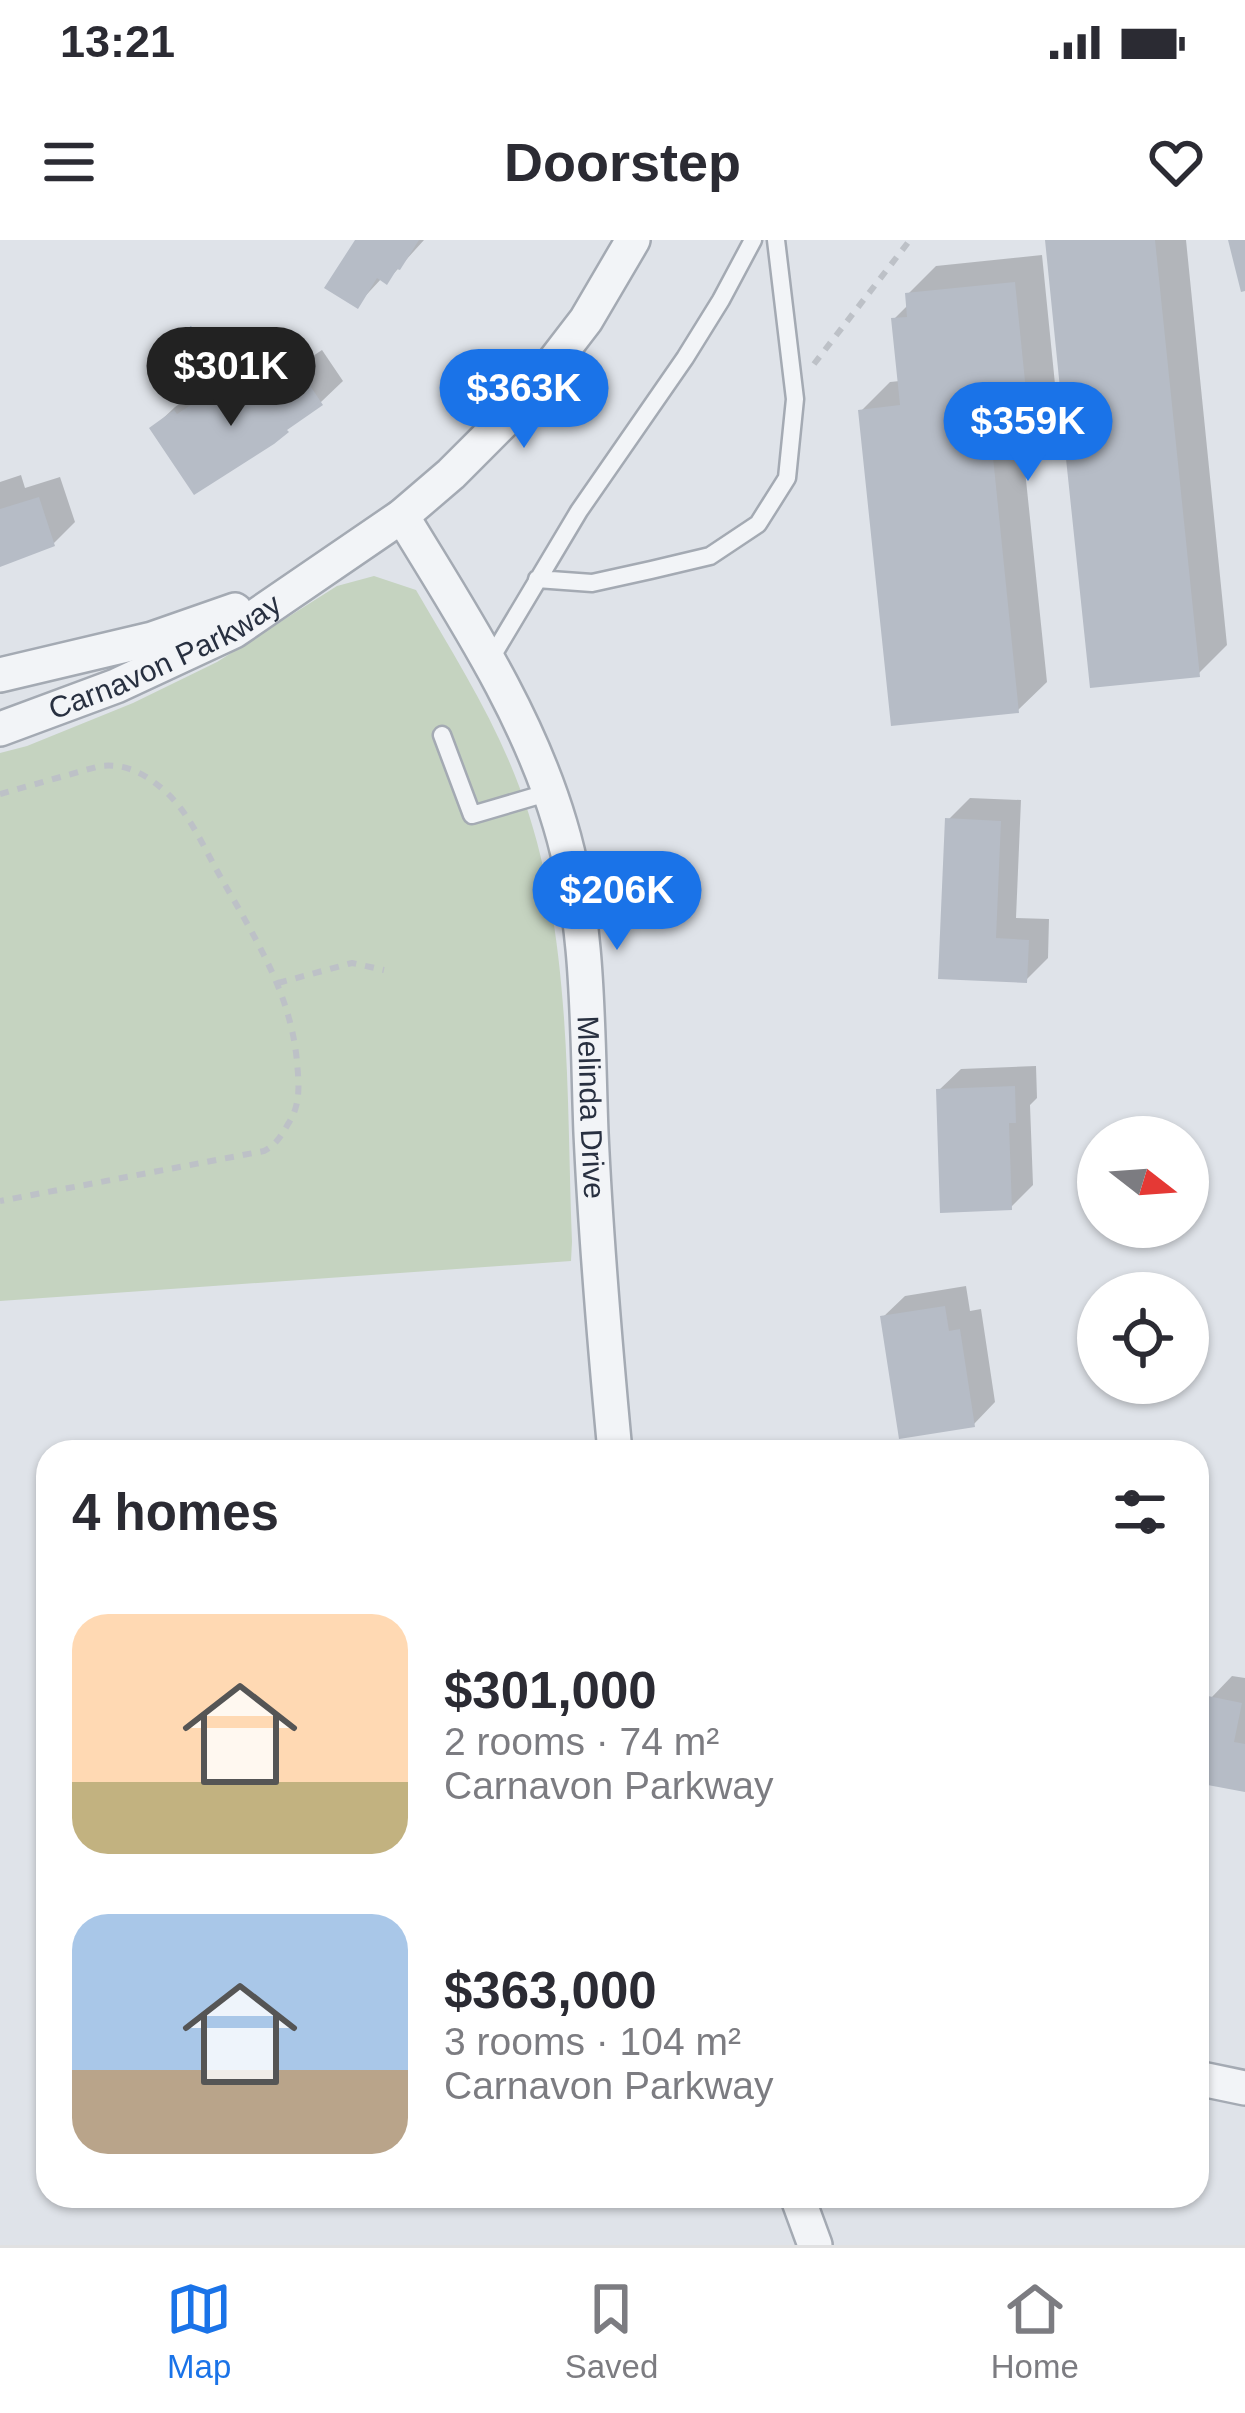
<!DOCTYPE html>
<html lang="en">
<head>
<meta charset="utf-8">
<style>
	:root { --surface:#fff; --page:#f7f7f7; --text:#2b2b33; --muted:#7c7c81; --line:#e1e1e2; --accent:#1a73e8 }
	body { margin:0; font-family:Helvetica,sans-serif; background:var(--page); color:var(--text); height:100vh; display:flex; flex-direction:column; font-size:45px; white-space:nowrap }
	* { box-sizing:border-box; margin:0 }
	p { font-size:39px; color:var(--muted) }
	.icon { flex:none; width:66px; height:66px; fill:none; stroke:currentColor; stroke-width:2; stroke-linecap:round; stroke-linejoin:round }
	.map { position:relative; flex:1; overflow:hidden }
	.panel { position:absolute; left:36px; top:1200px; width:1173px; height:768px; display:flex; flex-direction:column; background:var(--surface); border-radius:36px; box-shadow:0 3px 9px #0004 }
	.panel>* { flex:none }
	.needle { width:78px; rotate:107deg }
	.controls { position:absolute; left:1077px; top:876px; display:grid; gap:24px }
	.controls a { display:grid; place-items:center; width:132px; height:132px; border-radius:50%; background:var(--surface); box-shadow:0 3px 9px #0004; font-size:60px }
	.price { position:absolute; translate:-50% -102px; padding:0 27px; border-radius:42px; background:var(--accent); color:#fff; font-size:39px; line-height:78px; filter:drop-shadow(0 3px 6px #0008) }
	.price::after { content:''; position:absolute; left:50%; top:72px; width:36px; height:27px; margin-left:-18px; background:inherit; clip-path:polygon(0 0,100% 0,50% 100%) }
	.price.active { background:#222; color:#fff }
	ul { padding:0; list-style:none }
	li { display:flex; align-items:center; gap:36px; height:300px; padding:0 36px }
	li span { display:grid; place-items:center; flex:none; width:336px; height:240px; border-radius:36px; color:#555 }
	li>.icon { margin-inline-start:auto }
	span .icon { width:144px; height:144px; fill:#fffc; stroke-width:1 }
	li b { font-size:51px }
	h2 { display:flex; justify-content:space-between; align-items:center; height:144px; padding:0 36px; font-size:51px }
	.status { display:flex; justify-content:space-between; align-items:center; height:84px; padding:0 60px; background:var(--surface); direction:ltr }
	.status svg { height:33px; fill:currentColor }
	header { display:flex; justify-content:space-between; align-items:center; height:156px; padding:0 36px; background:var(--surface); font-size:54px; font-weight:700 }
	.tab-bar { display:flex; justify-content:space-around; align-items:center; height:168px; border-top:3px solid var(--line); background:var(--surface); font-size:33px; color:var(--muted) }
	.tab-bar a { display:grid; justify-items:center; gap:6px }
	.tab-bar .active { color:var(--accent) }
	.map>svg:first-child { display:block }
</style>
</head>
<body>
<div class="status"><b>13:21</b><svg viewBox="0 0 49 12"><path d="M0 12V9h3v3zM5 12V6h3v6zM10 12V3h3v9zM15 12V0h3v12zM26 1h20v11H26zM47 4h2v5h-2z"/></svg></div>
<header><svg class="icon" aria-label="menu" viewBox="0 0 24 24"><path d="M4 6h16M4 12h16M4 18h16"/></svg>Doorstep<svg class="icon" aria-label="heart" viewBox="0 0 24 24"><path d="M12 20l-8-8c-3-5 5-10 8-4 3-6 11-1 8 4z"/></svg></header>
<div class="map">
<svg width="1245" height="2005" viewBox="0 0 1245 2005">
	<rect width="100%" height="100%" fill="#dfe3e9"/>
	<path fill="#c5d3c0" d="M374,336L416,350C453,414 493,476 519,546C573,689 566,851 572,1002L571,1021L0,1061V513L27,506L133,463L217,422L337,346Z"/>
	<path fill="#99b0ca" d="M191,86L217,123L199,136L173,99Z"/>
	<path fill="#0003" d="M358,0H424L387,41L382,38L357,65Z
		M1048,0H1186L1227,405L1198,434L1068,206L1023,211L1047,442L1018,470L861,171L890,142L900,141L894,79L909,64L908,54L936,26L1042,15L1057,164H1065Z
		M322,110L343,141L321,162L153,188L175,167L197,151L200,155L209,149L235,127L237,130L244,125L262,150Z
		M21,235L25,248L60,237L75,282L53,304L0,324V242Z
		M970,558L1021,560L1016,678L1049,679L1048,718L1026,740L941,737L948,580Z
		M1036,826L1037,858L1030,865L1033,945L1011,967L939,850L961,829Z
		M966,1046L970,1071L981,1069L995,1162L974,1184L883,1077L905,1056Z
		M1232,1436L1245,1438V1549L1197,1540L1211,1458Z"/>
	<path fill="#b6bcc6" d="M355,0H419L400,30L397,29L387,45L377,38L358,69L324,48Z
		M1045,0H1155L1200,437L1090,448L1065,209L993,217L1019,473L891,486L858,170L900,165L891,78L907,77L905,53L1015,42L1030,191L1064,188Z
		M1228,0H1245V51L1241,52Z
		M299,129L323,165L287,190L289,192L274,204L194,255L149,188L174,170L177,174L197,161L195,158L213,146L215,149L222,144L239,170Z
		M39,257L55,306L0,327V269Z
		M945,578L1001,581L996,698L1029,700L1027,743L938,739Z
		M1015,846L1016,883H1009L1012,970L940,973L936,849Z
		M945,1066L949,1091L960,1089L975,1187L899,1199L880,1076Z
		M1208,1456L1242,1463L1234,1502L1245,1504V1552L1197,1543V1513Z"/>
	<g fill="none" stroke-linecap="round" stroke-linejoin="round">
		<g stroke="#a4aab3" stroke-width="21">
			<path id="lane" d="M537,339L592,343L651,330L710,316L758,284L787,238L795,159L776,0
				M490,420L579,271L685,118L721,60L753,0
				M442,495L472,575L550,552"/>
		</g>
		<g stroke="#a4aab3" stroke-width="38">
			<g id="street">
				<path id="s1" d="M402,276C462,375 527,472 560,584C590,683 587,790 591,893C596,1000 605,1106 615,1212"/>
				<path d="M0,435L152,399L235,370"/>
				<path id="s2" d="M0,489L116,446L234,391L402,276L451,234L523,162L586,80L633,0"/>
				<path d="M1197,1838L1245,1848"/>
				<path d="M797,1956L815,2005"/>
			</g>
		</g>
		<path stroke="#bdc1c7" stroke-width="6" stroke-dasharray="9 9" stroke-linecap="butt" d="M814,124L910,0
			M0,554L100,526C126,523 146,534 166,552C190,574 204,608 220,636C254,696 291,753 297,822C299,844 301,865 288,884C281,896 276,905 264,911L0,961
			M278,743L352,723L384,730"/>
		<use href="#lane" stroke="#f2f4f7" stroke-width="16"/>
		<use href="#street" stroke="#f2f4f7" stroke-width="33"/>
	</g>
	<g text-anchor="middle" stroke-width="10" stroke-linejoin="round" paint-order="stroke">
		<g font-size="30" fill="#283040" stroke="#eff2f6">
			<text dy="10" stroke="none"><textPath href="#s2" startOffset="180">Carnavon Parkway</textPath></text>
			<text dy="10" stroke="none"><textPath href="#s1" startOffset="633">Melinda Drive</textPath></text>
		</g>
	</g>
</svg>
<div class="controls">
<a><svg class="needle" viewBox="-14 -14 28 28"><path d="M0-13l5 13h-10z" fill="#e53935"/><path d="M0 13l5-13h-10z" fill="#7c7c81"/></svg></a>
<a><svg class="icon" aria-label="locate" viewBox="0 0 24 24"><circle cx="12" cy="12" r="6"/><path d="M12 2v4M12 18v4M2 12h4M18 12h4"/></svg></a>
</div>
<b class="price active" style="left:231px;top:189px">$301K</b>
<b class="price" style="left:524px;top:211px">$363K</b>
<b class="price" style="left:1028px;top:244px">$359K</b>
<b class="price" style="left:617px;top:713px">$206K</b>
<section class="panel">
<h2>4 homes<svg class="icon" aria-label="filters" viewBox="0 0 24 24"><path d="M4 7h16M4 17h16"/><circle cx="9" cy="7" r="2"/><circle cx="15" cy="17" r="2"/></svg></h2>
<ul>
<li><span style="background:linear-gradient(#ffd9b3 70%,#c2b280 0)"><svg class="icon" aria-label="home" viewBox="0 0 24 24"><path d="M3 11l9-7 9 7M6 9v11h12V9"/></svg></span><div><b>$301,000</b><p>2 rooms · 74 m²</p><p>Carnavon Parkway</p></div></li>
<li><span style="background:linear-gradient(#a9c7e8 65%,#b9a48a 0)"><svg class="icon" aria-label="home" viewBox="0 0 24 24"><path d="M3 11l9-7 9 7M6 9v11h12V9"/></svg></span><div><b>$363,000</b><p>3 rooms · 104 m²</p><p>Carnavon Parkway</p></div></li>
</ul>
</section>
</div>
<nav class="tab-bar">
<a class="active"><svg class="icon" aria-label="map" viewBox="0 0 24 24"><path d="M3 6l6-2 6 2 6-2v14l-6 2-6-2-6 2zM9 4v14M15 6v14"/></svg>Map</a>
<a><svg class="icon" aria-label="saved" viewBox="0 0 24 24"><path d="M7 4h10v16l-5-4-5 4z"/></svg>Saved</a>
<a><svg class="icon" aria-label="home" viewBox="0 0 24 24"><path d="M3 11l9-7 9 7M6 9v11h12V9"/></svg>Home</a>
</nav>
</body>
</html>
